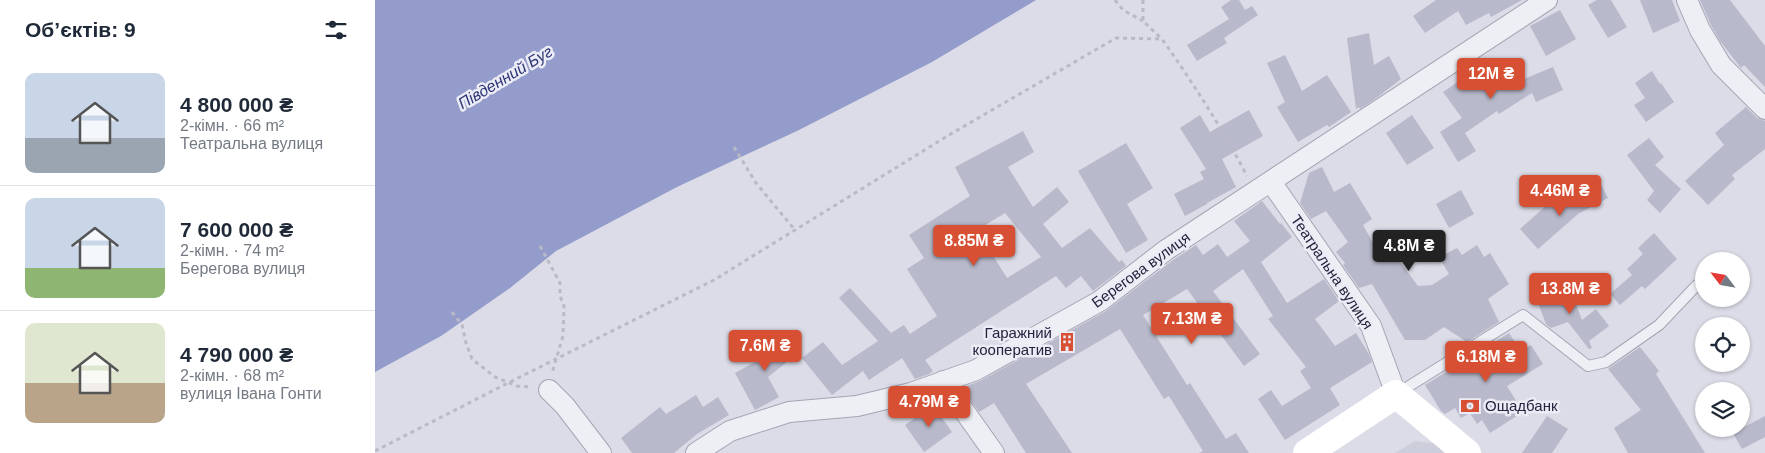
<!DOCTYPE html>
<html lang="uk">
<head>
<meta charset="utf-8">
<style>
	:root { --surface:#fff; --page:#f2f2f3; --text:#1f2937; --muted:#747a83; --line:#e0e1e3; --accent:#d85034 }
	body { margin:0; font-family:Helvetica,sans-serif; background:var(--page); color:var(--text); height:100vh; display:flex; flex-direction:column; font-size:19px; white-space:nowrap }
	* { box-sizing:border-box; margin:0 }
	p { font-size:16px; color:var(--muted) }
	.icon { flex:none; width:28px; height:28px; fill:none; stroke:currentColor; stroke-width:2; stroke-linecap:round; stroke-linejoin:round }
	.map { position:relative; flex:1; overflow:hidden }
	.sheet { display:flex; flex-direction:column; background:var(--surface); width:375px }
	.sheet>* { flex:none }
	.needle { width:32px; rotate:301deg }
	.controls { position:absolute; left:1320px; top:252px; display:grid; gap:10px }
	.controls a { display:grid; place-items:center; width:55px; height:55px; border-radius:50%; background:var(--surface); box-shadow:0 1px 4px #0004; font-size:25px }
	.price { position:absolute; translate:-50% -42px; padding:0 11px; border-radius:5px; background:var(--accent); color:#fff; font-size:16px; line-height:32px; filter:drop-shadow(0 1px 2px #0008) }
	.price::after { content:''; position:absolute; left:50%; top:30px; width:15px; height:11px; margin-left:-8px; background:inherit; clip-path:polygon(0 0,100% 0,50% 100%) }
	.price.active { background:#222; color:#fff }
	ul { padding:0; list-style:none }
	li { display:flex; align-items:center; gap:15px; height:125px; padding:0 25px }
	li+li { border-top:1px solid var(--line) }
	li span { display:grid; place-items:center; flex:none; width:140px; height:100px; border-radius:10px; color:#555 }
	li>.icon { margin-inline-start:auto }
	span .icon { width:60px; height:60px; fill:#fffc; stroke-width:1 }
	li b { font-size:21px }
	h2 { display:flex; justify-content:space-between; align-items:center; height:60px; padding:0 25px; font-size:21px }
	main { display:flex; flex:1; min-height:0 }
	.map>svg:first-child { display:block }
</style>
</head>
<body>
<main>
<section class="sheet">
<h2>Об’єктів: 9<svg class="icon" aria-label="filters" viewBox="0 0 24 24"><path d="M4 7h16M4 17h16"/><circle cx="9" cy="7" r="2"/><circle cx="15" cy="17" r="2"/></svg></h2>
<ul>
<li><span style="background:linear-gradient(#c9d6e8 65%,#9aa5b1 0)"><svg class="icon" aria-label="home" viewBox="0 0 24 24"><path d="M3 11l9-7 9 7M6 9v11h12V9"/></svg></span><div><b>4 800 000 ₴</b><p>2-кімн. · 66 m²</p><p>Театральна вулиця</p></div></li>
<li><span style="background:linear-gradient(#c9d6e8 70%,#8fb573 0)"><svg class="icon" aria-label="home" viewBox="0 0 24 24"><path d="M3 11l9-7 9 7M6 9v11h12V9"/></svg></span><div><b>7 600 000 ₴</b><p>2-кімн. · 74 m²</p><p>Берегова вулиця</p></div></li>
<li><span style="background:linear-gradient(#dfe7d0 60%,#b9a48a 0)"><svg class="icon" aria-label="home" viewBox="0 0 24 24"><path d="M3 11l9-7 9 7M6 9v11h12V9"/></svg></span><div><b>4 790 000 ₴</b><p>2-кімн. · 68 m²</p><p>вулиця Івана Гонти</p></div></li>
</ul>
</section>
<div class="map">
<svg width="1390" height="453" viewBox="0 0 1390 453">
	<rect width="100%" height="100%" fill="#dbdce7"/>
	<path fill="#cdcedc" d="M1040,441L1064,444L1069,453H1020Z"/>
	<path fill="#939cca" d="M0,0H661L557,62L424,130L302,187L181,251L135,288L66,336L0,372Z"/>
	<path fill="#b8b9ca" fill-rule="evenodd" d="M856,0H864L870,10L877,6L883,15L849,38L852,43L822,61L812,45L854,19L846,7Z
		M1061,0H1147L1116,17L1114,13L1091,25L1083,11L1050,33L1038,16Z
		M1222,0H1236L1252,27L1233,38L1213,5Z
		M1265,0H1297L1305,21L1278,33Z
		M1325,0H1355L1390,46V87L1369,65L1366,68L1345,41L1336,25Z
		M1185,10L1201,39L1171,56L1155,26Z
		M994,33L999,65L1014,56L1026,79L1000,99L985,109L984,107L981,109L972,38Z
		M910,55L927,91L952,75L976,112L954,127L952,125L923,142L902,107L910,102L892,63Z
		M1123,58L1139,83L1178,67L1188,90L1161,102L1157,93L1124,114L1122,111L1090,133L1101,151L1083,162L1065,132L1087,118L1068,92L1087,79L1088,81Z
		M1277,71L1285,84L1286,83L1299,102L1271,122L1259,105L1270,98L1260,83Z
		M1371,107L1382,118L1390,121V149L1357,175L1360,179L1333,205L1310,181L1349,145L1340,133Z
		M874,110L888,136L847,159L861,187L832,203V204L810,216L799,194L829,179L825,172L831,169L805,128L825,115L835,132Z
		M1037,115L1059,148L1032,165L1011,133Z
		M648,131L659,152L633,167L658,207L682,187L694,202L668,224L687,248L715,228L744,262L747,260L751,266L718,291L706,276L691,288L681,276L550,360L558,371L554,374L540,379L527,358L494,380L488,371L457,395L427,358L448,342L467,365L503,341L464,298L475,288L516,333L529,325L535,334L562,316L532,269L549,258L534,235L595,196L580,167ZM630,213L666,257L632,278L602,230Z
		M1274,138L1289,157L1280,165L1306,189L1285,213L1272,200L1279,191L1252,155Z
		M751,143L778,188L752,204L773,240L751,253L703,171Z
		M947,167L959,192L975,183L997,219L988,225L1004,254L1014,247L1043,286L1057,285L1074,274L1064,257L1082,248L1087,255L1102,245L1109,257L1115,253L1134,284L1113,299L1124,322L1092,342L1069,327L1050,340H1030L997,284L984,288L968,265L970,263L961,252L973,242L951,211L936,219L925,203L934,173Z
		M1226,185L1233,198L1203,214L1163,249L1145,229L1175,202L1181,209Z
		M1086,190L1099,214L1074,228L1061,204Z
		M887,201L905,224L906,223L917,237L886,262L912,303L949,279L964,301L940,319L960,346L981,333L994,354L997,362L955,388L965,405L910,440L883,399L896,390L907,406L936,388L925,371L931,367L893,319L898,316L868,269L838,291L885,354L869,366L812,289L768,315L812,385L815,383L851,439L861,433L874,453H824L828,451L794,396L789,399L745,329L651,384L697,453H651L619,403L604,412L587,388L607,380L731,311L798,260L821,245L828,255L843,244L852,257L875,241L859,221Z
		M1279,233L1302,259L1270,289L1267,286L1245,305L1235,294L1257,275L1252,269L1268,254L1263,248Z
		M1194,286L1207,320L1221,309L1234,326L1214,341L1217,348L1214,349L1193,322L1176,328L1171,324L1161,298Z
		M405,332L422,354L393,377L404,397L380,410L360,373L396,353L389,345Z
		M1134,333L1146,351L1156,345L1168,364L1132,386L1148,412L1115,433L1107,420L1102,424L1095,413L1086,418L1080,408L1070,414L1066,411L1050,385Z
		M1265,347L1284,371L1281,374L1330,453H1253L1239,428L1266,410L1233,369Z
		M321,395L328,407L343,397L354,415L322,434L299,453H257L246,438L285,407L291,414Z
		M558,405L577,432L549,452L530,425Z
		M1172,416L1193,429L1177,453H1147Z
		M1390,416V437L1367,449L1358,433Z"/>
	<g fill="none" stroke-linecap="round" stroke-linejoin="round">
		<g stroke="#a4a5b4" stroke-width="12">
			<path id="lane" d="M1023,393L1148,315L1213,366L1231,362L1284,325L1322,285"/>
		</g>
		<g stroke="#a4a5b4" stroke-width="22">
			<path id="street" d="M1312,0L1325,30L1346,65L1390,109
				M896,182L996,326L1021,394
				M568,381L619,453
				M174,390L190,406L226,453
				M321,453L355,431L414,412L482,406L536,393L601,370L725,301L791,250L1172,0"/>
		</g>
		<path stroke="#b9bac5" stroke-width="3" stroke-dasharray="4 4" stroke-linecap="butt" d="M740,0L748,10L768,21
			M768,0V21L787,39
			M359,147L381,183L420,230
			M165,246L185,283V296L189,306L188,336L177,373
			M77,312L87,325L91,343L97,359L120,377L142,386L157,387
			M0,451L133,383L339,280L574,135L741,38L787,39C818,83 847,128 872,176"/>
		<use href="#lane" stroke="#eeeef5" stroke-width="10"/>
		<use href="#street" stroke="#eeeef5" stroke-width="20"/>
		<path stroke="#fff" stroke-width="28" d="M932,453L1021,394L1092,453"/>
	</g>
	<defs>
		<g id="building-bare" transform="scale(1.5)"><path d="M-4-6H4V6H1V3H-1V6H-4ZM-2.5-4.3h1.7v1.8h-1.7ZM.8-4.3h1.7v1.8H.8ZM-2.5-1h1.7V.8h-1.7ZM.8-1h1.7V.8H.8Z" fill="#d85034" stroke="#ebecf5" stroke-width="2.5" paint-order="stroke"/></g>
		<g id="bank-bare" transform="scale(1.5)"><path d="M-6-4H6V4H-6ZM0-2.3a2.3 2.3 0 1 0 0 4.6a2.3 2.3 0 1 0 0-4.6Z" fill="#d85034" stroke="#ebecf5" stroke-width="2.5" paint-order="stroke"/></g>
	</defs>
	<g fill-rule="evenodd">
		<use href="#building-bare" x="692" y="342"/>
		<use href="#bank-bare" x="1095" y="406"/>
	</g>
	<g text-anchor="middle" stroke-width="5" stroke-linejoin="round" paint-order="stroke">
		<g font-size="15" fill="#24253e" stroke="#ebecf5">
			<text transform="translate(766 270) rotate(-36)" y="5">Берегова вулиця</text>
			<text transform="translate(957 272) rotate(56)" y="5">Театральна вулиця</text>
		</g>
		<g font-size="15" fill="#24253e" stroke="#ebecf5" text-anchor="end">
			<text x="677" y="338">Гаражний<tspan x="677" dy="17">кооператив</tspan></text>
			<text x="1110" y="411" text-anchor="start">Ощадбанк</text>
		</g>
		<g font-size="16" font-style="italic" fill="#2c3575" stroke="#ebecf5">
			<text transform="translate(130 77) rotate(-31)" y="6">Південний Буг</text>
		</g>
	</g>
</svg>
<div class="controls">
<a><svg class="needle" viewBox="-14 -14 28 28"><path d="M0-13l5 13h-10z" fill="#e53935"/><path d="M0 13l5-13h-10z" fill="#747a83"/></svg></a>
<a><svg class="icon" aria-label="locate" viewBox="0 0 24 24"><circle cx="12" cy="12" r="6"/><path d="M12 2v4M12 18v4M2 12h4M18 12h4"/></svg></a>
<a><svg class="icon" aria-label="layers" viewBox="0 0 24 24"><path d="M12 4l9 5-9 5-9-5zM3 14l9 5 9-5"/></svg></a>
</div>
<b class="price" style="left:1116px;top:100px">12M ₴</b>
<b class="price" style="left:1185px;top:217px">4.46M ₴</b>
<b class="price" style="left:599px;top:267px">8.85M ₴</b>
<b class="price active" style="left:1034px;top:272px">4.8M ₴</b>
<b class="price" style="left:1195px;top:315px">13.8M ₴</b>
<b class="price" style="left:817px;top:345px">7.13M ₴</b>
<b class="price" style="left:390px;top:372px">7.6M ₴</b>
<b class="price" style="left:1111px;top:383px">6.18M ₴</b>
<b class="price" style="left:554px;top:428px">4.79M ₴</b>
</div>
</main>
</body>
</html>
